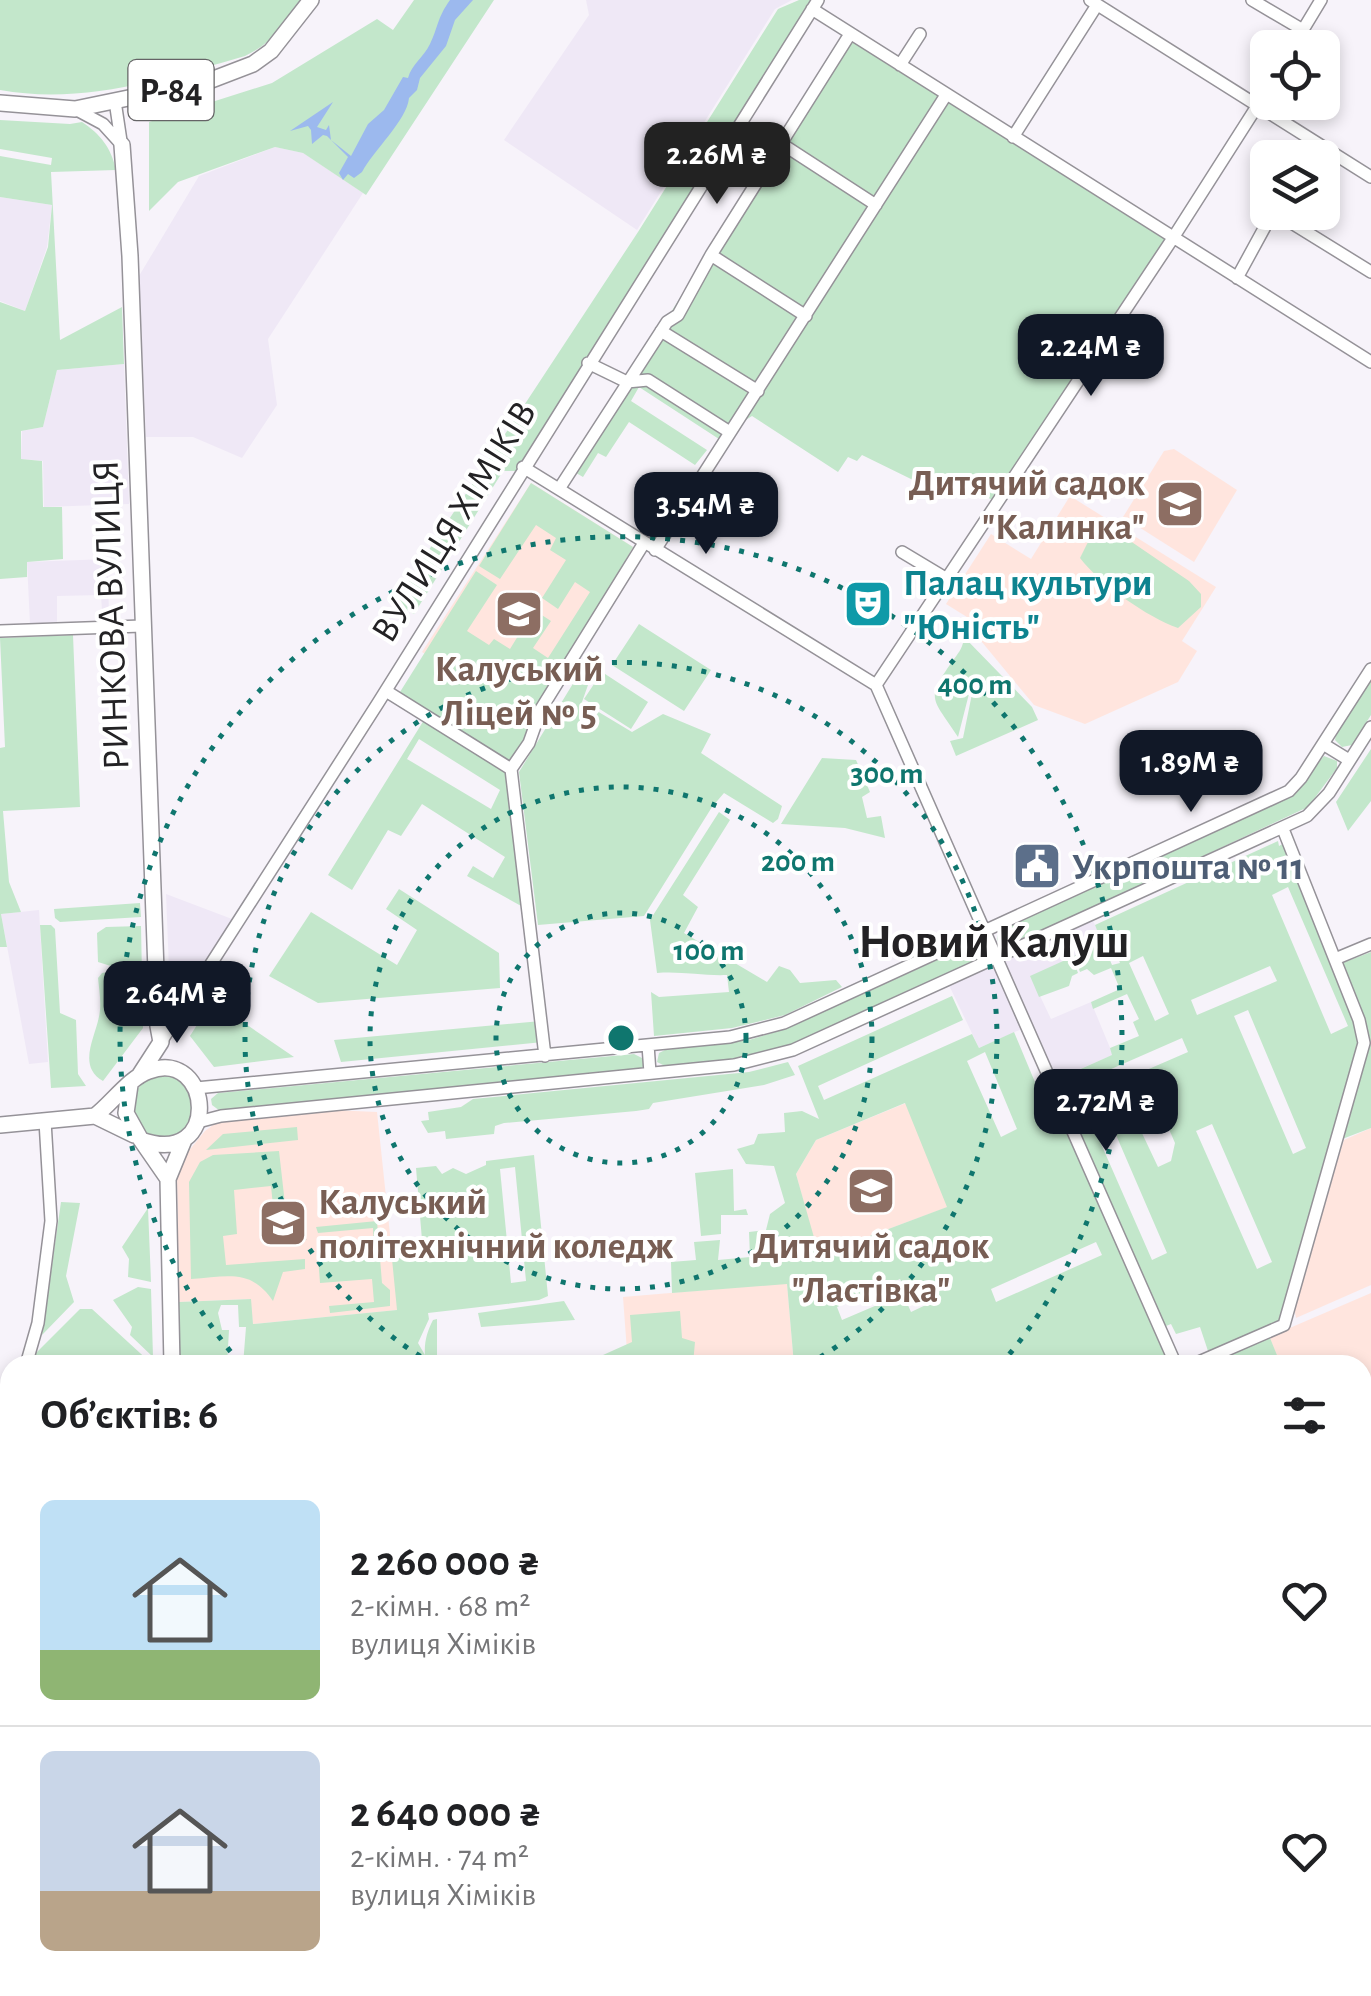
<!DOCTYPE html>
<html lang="uk">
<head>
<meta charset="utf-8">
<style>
	:root { --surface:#fff; --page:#f6f6f6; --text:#202124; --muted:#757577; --line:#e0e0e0; --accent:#111827 }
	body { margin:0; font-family:"Alegreya Sans",sans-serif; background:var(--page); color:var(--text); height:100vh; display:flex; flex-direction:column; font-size:38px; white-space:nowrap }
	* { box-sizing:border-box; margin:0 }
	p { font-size:32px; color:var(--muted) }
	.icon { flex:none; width:55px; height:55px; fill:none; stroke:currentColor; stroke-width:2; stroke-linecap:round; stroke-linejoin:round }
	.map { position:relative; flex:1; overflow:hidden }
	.panel { position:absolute; left:0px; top:1355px; width:1372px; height:642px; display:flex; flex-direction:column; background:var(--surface); border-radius:30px 30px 0 0; box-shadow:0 5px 15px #0003 }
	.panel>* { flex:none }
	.fabs { position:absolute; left:1250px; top:30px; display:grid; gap:20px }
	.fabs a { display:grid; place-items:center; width:90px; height:90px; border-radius:15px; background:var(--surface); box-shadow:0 5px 15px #0003; font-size:50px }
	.price { position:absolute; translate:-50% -85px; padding:0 22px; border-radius:20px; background:var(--accent); color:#fff; font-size:32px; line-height:65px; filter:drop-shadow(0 2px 5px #0008) }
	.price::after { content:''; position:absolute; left:50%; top:60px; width:30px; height:22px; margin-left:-15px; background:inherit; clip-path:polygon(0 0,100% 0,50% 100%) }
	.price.active { background:#222; color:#fff }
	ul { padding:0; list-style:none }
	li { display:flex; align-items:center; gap:30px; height:250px; padding:0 40px }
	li+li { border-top:2px solid var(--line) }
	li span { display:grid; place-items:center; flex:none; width:280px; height:200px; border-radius:15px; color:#555 }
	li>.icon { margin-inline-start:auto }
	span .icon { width:120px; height:120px; fill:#fffc; stroke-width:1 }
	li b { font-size:42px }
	h2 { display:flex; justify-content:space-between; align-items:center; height:120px; padding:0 40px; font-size:42px }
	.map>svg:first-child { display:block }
</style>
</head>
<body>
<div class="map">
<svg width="1371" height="1996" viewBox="0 0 1371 1996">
	<rect width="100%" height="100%" fill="#f7f3fa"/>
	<path fill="#efe8f6" d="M586,0H792L775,9L637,230L504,140L589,15Z
		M275,147L303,153L363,193L268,339L277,405L242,458L193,437H146L139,276L199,176Z
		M0,197L52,205L47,247L25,311L0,301Z
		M124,364L129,504L44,507L43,461L21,459L22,431L43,427L57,370Z
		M107,559L109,611H102L101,595L57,596V622L30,624L27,562Z
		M166,894L232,919L184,998L170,994Z
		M39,910L48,1062L29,1064L1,914Z
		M1091,916L1103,943L1031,977L1051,1019L1091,1002L1113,1055L1051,1081L1026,1027L979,1048L947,981Z
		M1371,1609V1765H1363L1362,1610Z"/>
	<path fill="#ffe5de" d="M1174,449L1237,490L1194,562L1123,517L1164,451Z
		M531,483L633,547L526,719L422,652Z
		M1070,496L1216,587L1182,641L1197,651L1178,682L1085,724L1034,705L977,636L975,622L946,604L991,534L1031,559Z
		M906,1103L948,1207L818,1255L796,1174L816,1140Z
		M332,1110L377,1112L398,1310L253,1324L250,1299L179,1302L177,1174L187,1153L205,1131L217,1122Z
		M1371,1128V1285L1296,1318L1293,1301L1344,1140Z
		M787,1283L794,1365H628L623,1297Z
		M1371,1293V1456L1363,1458L1362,1365H1281L1269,1337Z"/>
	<path fill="#c3e7cb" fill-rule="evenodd" d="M0,0H302C286,24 271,44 245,56C165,79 82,105 0,90Z
		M414,0H494L366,195L303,153L275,147L178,182L149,211V122L272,83L377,19L393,30Z
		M799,0H813L517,471H503L414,614L394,603L638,232L778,9Z
		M845,37L1167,238L992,500L951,474L913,480L862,455L857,461L848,457L838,472L752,416L728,431L722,441L639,387L631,401L707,450L695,465L629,422L606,457L598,453L583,477L571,470Z
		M0,120L70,124L82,122C100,134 111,147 116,170L51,172L60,340L122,307L124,364L57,370L43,427L21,431V459L42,461L43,507H62L63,559L27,562V577L0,579V302L25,311L48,247L52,205L0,197V156L51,165L52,158L0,149Z
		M531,483L633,547L510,765L400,692L476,571L497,585L467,631L489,645L494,639L510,649L534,610L551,621L533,648L548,658L590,592L575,582L558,609L542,598L566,560L550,550L556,538L536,525L500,579L479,566Z
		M1094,530L1117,532L1189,581L1201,594V607L1178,628C1147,617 1100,584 1080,558Z
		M639,624L711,670L684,711L612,665Z
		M73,635L80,807L3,811L9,882L21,912L1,914L7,947H0V748L5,747L0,638Z
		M964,637L1032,707L1038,720L956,756L950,741L963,738L973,689L982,698L972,682L958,737C931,696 925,700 954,659C960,651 963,647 964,637Z
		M602,672L648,702L631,729L584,699Z
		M577,677L588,685L582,702L632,732L663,714L711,734L701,753L782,806L778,819L773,823L724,793L712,807L644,916L538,925L519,772Z
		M1371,680V715L1352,745L1342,747L1335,740L1336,734Z
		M424,720L506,772L523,907L467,876L473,866L493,878L505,857L422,804L401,836L388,830L352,890L328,875ZM419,739L500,790L491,809L407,759Z
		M1371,749V801L1348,831L1336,802Z
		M1324,756L1337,761V768L1308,807L1007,948L999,946L997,939L999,930L1291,795Z
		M822,758L856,760L870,792L862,797L867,818L881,816L885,838L845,828L781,824Z
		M719,812L730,820L683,895L698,907L684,933L767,982L779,966L790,970L800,983L836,980L842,987L785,1015L732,1028L654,1036L651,992L659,997L729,992L727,975C703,976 681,971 657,973L650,920Z
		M1278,841L1279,846L1288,841L1337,965L1371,952V1128L1337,1141L1284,1325L1268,1333L1281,1365H1242L1240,1362L1192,1365L1210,1357L1200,1327L1176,1334L1171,1324L1166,1326L1169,1335L1164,1338L1176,1365H794L787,1284L672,1293L671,1262L696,1260L694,1242L720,1240L718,1260L750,1257L749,1232L766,1230L770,1214L785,1203L774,1166L746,1164L737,1149L754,1144L758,1134L785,1132L784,1113L802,1111L819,1119L798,1066L952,996L963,1020L818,1086L824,1100L972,1034L979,1048L1014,1032L1037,1087L1051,1081L1068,1118L1080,1113L1065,1076L1112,1055L1110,1048L1139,1036L1133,1022L1139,1019L1127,994L1093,1009L1091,1002L1120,989L1111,968L1094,975L1087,969L1080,972L1074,956L1103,943L1112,965L1120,963L1109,935L1100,938L1095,925ZM1288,887L1348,1026L1331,1034L1272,895ZM1143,956L1169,1014L1155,1021L1129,963ZM1270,966L1277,981L1197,1015L1191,1000ZM1248,1010L1306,1148L1293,1154L1234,1016ZM1182,1038L1188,1052L1082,1098L1077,1084ZM985,1052L1017,1129L1001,1137L967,1061ZM1147,1083L1160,1114L1166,1113L1168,1118L1165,1120L1175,1143L1171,1161L1158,1167L1141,1131L1148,1128L1137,1111L1107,1114L1167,1253L1152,1260L1091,1121L1085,1123L1081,1113ZM905,1103L947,1207L819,1255L796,1174L816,1140ZM1212,1124L1272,1262L1257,1269L1196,1131ZM1096,1242L1102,1255L996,1302L991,1289ZM900,1279L905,1289L920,1283L930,1303L911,1312L903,1294L842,1320L837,1307Z
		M399,889L499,953L500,988L318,1003L269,976L311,912L397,965L417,930L386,909Z
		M140,903L141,917L60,922L55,918L54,909Z
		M40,925H51L55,929L60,1013L76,1020L78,1074L86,1086L51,1088Z
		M141,926L143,1028L103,1081C75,1065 98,1034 100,1010C101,1000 99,988 98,978L102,973L115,971L114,967L98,962L97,933L106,927Z
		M979,941L984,945L987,955L793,1045L748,1058L667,1067L657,1062L659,1053L665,1050L749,1040L785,1029Z
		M1072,957L1078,973L1072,976L1069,986L1039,997L1030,976Z
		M212,1001L294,1057L214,1067L190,1036Z
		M541,1021L543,1042L341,1062L334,1040Z
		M634,1054L644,1059L645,1065L640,1069L220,1111L212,1105L211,1099L218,1093Z
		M788,1062L795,1075L764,1085L653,1103L649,1109L636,1111L504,1123L495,1126L494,1134L446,1139L445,1131L428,1133L421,1121L429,1120L428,1112L461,1107L473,1099L749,1072Z
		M132 1107a31 31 0 1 1 62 0a31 31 0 1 1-62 0Z
		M297,1127L298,1140L206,1150L223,1134Z
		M279,1151L286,1213H298L305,1234L276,1236L271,1186L234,1190L237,1234L223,1236L226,1265L305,1259V1269L283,1272L273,1301C251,1268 227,1277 191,1279L189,1182L200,1162L213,1155Z
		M534,1155L548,1296L539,1300L428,1313L429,1319L418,1343L425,1355C424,1342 427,1332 433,1320L437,1319V1359L454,1361V1365H327L326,1361L296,1362L295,1365H243L246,1327H239L238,1305H221L218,1313L222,1330H229L227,1365H180L179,1302L251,1299L253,1324L397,1310L392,1259L418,1256L423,1252L416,1168L436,1166L442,1174L453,1168L466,1174L486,1165V1161ZM515,1167L526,1281L511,1283L500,1169Z
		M733,1169L734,1211L746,1209L748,1215H721V1234L701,1236L695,1173Z
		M61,1202L80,1203L66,1276L74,1302L42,1335Z
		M148,1208L151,1282L128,1277L129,1259L122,1247Z
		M377,1221L382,1283L390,1290V1306L330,1313L329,1306L374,1302L372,1279L320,1283L318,1256L374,1251L373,1228L318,1233L316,1227Z
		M138,1287L151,1289L153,1357L130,1335L132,1327L113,1300Z
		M564,1301L575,1320L481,1327L478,1313Z
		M80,1309H92L152,1364L91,1362L90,1365H31L35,1354Z
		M680,1311L682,1338L695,1342L693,1364L689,1365H473L603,1355L632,1342L630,1315Z
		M451,1988H668L667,1996H452Z
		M745,1988H1063L1062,1996H744Z"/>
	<path fill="#9cb9ee" d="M450,0H473L455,20L446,46L420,78L417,90L409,98C407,120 373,151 362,172L354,178L348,174L343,180L339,173L348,157L327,136L323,135L312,144L311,130L308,126L290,131L333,102L317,127L326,130L329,125L331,140L351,156L368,124L384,110L403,77L408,78C412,64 423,58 430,44C438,28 437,18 450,0Z"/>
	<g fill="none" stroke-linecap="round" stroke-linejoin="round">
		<g stroke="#959298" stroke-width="14">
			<path id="minor" d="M1090,0L1371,177
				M1252,0L1303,30
				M812,9L1371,362
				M1292,48L1321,0
				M900,65L920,34
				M115,101L121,141
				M75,109L103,124L122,145
				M1013,137L1097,5
				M782,144L876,205
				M1274,212L1371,272
				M711,255L806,316
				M1237,278L1273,212
				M661,331L758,391
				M588,363L627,382L648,380L728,431
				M523,467L876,685L1176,1365
				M559,489L667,322L678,315L711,255L850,34
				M655,550L946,95
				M902,552L947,579
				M0,631L142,626
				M876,685L1173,238L1268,89
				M386,691L511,769
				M1323,744L1349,760
				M1335,959L1371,944
				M161,1042L378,703L818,0
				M648,1045L650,1073
				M545,1056L511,769L529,743L541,709L644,543
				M196,1088L730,1037L784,1023L1289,791L1301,778L1371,669
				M198,1122L221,1116L734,1065L793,1050L1307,816L1329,793L1371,727
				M26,1365L38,1323L51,1221L45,1121
				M1192,1365L1284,1325L1364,1043L1359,1020L1283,829
				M0,1398L10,1388
				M1362,1469L1371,1467
				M698,1996L699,1988"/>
		</g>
		<g stroke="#959298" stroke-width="18">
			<path id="major" d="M0,103L75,109L206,82L253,64L271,51L311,0
				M122,145L130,256L158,1026L161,1042L139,1076
				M95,1116C112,1103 129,1078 149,1071C212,1047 223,1169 141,1140L126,1113L130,1085
				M0,1125L95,1116L134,1135
				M141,1140L168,1179
				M172,1365L168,1179L184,1140
				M0,1779H10
				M1362,1905L1371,1901
				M179,1996L180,1988
				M1193,1996L1204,1988"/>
		</g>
		<use href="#minor" stroke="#fff" stroke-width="11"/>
		<use href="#major" stroke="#fff" stroke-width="15"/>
	</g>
	<g fill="none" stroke="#0f766e" stroke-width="5" stroke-dasharray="5 10">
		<circle cx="621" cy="1038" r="125"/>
		<circle cx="621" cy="1038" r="251"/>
		<path d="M433 1364A376 376 0 1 1 809 1364"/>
		<path d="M240 1363A501 501 0 1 1 1002 1363"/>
	</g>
	<defs>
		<g id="school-square" transform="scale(2.5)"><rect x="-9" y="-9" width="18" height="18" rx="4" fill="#8d6e63" stroke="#fff"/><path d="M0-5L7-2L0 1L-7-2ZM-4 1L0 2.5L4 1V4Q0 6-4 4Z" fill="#fff"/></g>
		<g id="theatre-square" transform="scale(2.5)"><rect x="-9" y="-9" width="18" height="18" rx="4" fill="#0f9aa8" stroke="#fff"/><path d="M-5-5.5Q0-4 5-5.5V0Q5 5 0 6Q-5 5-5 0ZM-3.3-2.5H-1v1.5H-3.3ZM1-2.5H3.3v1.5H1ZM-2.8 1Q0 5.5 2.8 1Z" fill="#fff"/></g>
		<g id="civic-square" transform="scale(2.5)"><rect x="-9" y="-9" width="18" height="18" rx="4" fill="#5c6f8a" stroke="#fff"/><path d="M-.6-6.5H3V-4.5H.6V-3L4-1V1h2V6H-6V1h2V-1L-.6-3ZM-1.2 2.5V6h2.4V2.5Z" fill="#fff"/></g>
		<g id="university-square" transform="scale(2.5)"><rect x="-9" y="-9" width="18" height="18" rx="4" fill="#8d6e63" stroke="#fff"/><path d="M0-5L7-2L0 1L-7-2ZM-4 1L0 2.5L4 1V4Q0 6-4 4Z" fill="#fff"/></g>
	</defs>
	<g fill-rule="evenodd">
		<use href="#school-square" x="1180" y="504"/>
		<use href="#theatre-square" x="868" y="604"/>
		<use href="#school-square" x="519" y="614"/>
		<use href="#civic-square" x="1037" y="866"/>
		<use href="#school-square" x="871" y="1191"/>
		<use href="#university-square" x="283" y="1223"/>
	</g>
	<g text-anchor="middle" stroke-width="8" stroke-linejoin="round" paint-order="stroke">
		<rect fill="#fff" stroke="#656466" stroke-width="2.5" x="128.5" y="60" width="85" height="60" rx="8"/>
		<g font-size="35" font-weight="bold" fill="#232224">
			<text x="171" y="102">Р-84</text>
		</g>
		<g font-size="38" font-weight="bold" fill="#785e54" stroke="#fff">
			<text x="1145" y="495" text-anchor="end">Дитячий садок<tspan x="1145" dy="44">"Калинка"</tspan></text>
			<text x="519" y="681">Калуський<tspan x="519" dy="44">Ліцей № 5</tspan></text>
			<text x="318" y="1214" text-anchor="start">Калуський<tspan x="318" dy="44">політехнічний коледж</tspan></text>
			<text x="871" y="1258">Дитячий садок<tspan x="871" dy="44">"Ластівка"</tspan></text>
		</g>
		<g font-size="38" fill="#232224" stroke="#fff">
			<text transform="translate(453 521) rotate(-58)" y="13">ВУЛИЦЯ ХІМІКІВ</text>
			<text transform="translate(110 615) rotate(-92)" y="13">РИНКОВА ВУЛИЦЯ</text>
		</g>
		<g font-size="38" font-weight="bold" fill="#0d838f" stroke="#fff" text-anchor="start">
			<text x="903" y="595">Палац культури<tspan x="903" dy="44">"Юність"</tspan></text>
		</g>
		<g font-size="38" font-weight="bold" fill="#4e5e75" stroke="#fff" text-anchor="start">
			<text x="1072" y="879">Укрпошта № 11</text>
		</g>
		<g font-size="48" font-weight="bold" fill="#232224" stroke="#fff">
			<text x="994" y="957">Новий Калуш</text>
		</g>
	</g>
	<circle cx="621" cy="1038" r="15" fill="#0f766e" stroke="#fff" stroke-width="5"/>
	<g font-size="30" text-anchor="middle" font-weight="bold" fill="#0f766e" stroke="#fff" stroke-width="8" stroke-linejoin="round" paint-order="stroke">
		<text x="975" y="694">400 m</text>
		<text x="887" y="783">300 m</text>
		<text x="798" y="871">200 m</text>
		<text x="709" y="960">100 m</text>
	</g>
</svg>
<div class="fabs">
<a><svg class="icon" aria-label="locate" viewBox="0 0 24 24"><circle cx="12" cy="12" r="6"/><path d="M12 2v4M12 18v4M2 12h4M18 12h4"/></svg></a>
<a><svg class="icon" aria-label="layers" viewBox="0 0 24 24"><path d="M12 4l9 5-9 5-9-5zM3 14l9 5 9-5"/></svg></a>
</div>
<b class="price active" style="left:717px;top:207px">2.26M ₴</b>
<b class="price" style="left:1091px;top:399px">2.24M ₴</b>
<b class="price" style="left:706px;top:557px">3.54M ₴</b>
<b class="price" style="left:1191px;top:815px">1.89M ₴</b>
<b class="price" style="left:177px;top:1046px">2.64M ₴</b>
<b class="price" style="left:1106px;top:1154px">2.72M ₴</b>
<section class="panel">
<h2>Об’єктів: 6<svg class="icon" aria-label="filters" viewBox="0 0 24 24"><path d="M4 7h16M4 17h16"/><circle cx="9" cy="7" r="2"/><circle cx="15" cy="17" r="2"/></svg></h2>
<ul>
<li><span style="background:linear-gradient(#bfe0f5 75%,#8fb573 0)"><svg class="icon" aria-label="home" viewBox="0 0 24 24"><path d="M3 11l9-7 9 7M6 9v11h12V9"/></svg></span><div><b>2 260 000 ₴</b><p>2-кімн. · 68 m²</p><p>вулиця Хіміків</p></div><svg class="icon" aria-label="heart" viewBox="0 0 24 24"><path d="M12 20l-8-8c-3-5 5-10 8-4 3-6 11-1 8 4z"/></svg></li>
<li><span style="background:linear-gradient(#c9d6e8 70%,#b9a48a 0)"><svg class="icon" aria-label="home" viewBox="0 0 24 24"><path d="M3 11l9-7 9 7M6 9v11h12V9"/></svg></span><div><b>2 640 000 ₴</b><p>2-кімн. · 74 m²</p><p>вулиця Хіміків</p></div><svg class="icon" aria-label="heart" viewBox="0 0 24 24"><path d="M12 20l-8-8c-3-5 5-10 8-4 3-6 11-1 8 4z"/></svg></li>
</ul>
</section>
</div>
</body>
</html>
